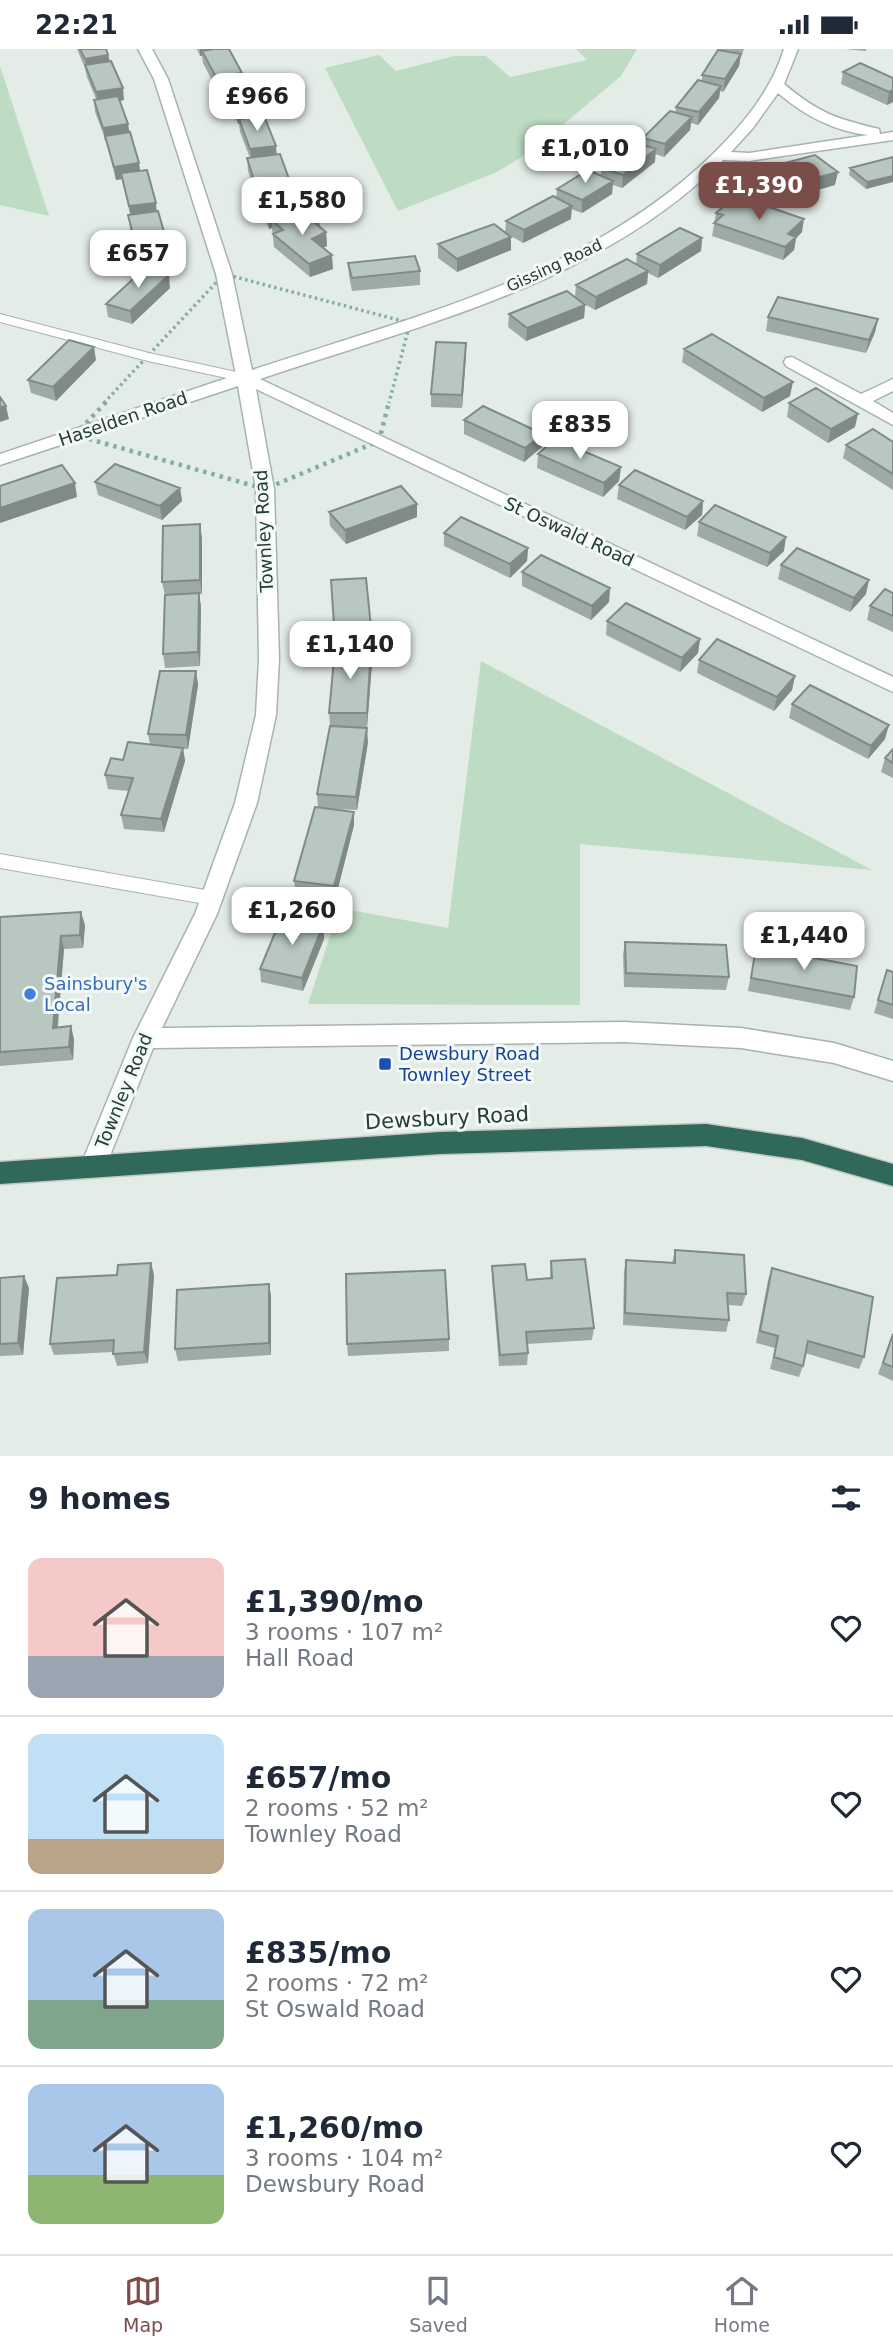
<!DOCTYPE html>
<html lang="en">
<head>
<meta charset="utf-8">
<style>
	:root { --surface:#fff; --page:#f2f2f3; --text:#1f2937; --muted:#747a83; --line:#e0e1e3; --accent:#7b4d49 }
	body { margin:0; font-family:"DejaVu Sans",sans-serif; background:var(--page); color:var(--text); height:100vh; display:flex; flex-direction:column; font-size:26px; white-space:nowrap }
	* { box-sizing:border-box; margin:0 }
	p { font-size:23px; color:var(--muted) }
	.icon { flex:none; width:38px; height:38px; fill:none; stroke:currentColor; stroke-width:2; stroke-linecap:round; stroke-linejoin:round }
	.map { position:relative; height:1407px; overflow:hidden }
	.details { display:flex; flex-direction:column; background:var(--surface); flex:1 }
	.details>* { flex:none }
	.price { position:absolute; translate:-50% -60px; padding:0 16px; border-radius:14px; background:#fff; color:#222; font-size:23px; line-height:46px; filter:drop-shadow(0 2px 4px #0008) }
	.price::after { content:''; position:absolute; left:50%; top:42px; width:21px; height:16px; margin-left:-10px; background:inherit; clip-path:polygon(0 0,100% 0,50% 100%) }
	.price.active { background:var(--accent); color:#fff }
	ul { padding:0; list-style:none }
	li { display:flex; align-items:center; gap:21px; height:175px; padding:0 28px }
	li+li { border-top:2px solid var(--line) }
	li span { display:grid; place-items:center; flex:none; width:196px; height:140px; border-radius:14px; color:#555 }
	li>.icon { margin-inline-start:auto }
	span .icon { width:84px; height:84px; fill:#fffc; stroke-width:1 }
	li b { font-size:30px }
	h2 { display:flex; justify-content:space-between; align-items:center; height:84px; padding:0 28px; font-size:30px }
	.status { display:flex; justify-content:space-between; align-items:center; height:49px; padding:0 35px; background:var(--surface); direction:ltr }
	.status svg { height:19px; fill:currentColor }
	.tab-bar { display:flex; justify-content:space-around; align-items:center; height:98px; border-top:2px solid var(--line); background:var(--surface); font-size:19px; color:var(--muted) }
	.tab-bar a { display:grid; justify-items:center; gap:4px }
	.tab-bar .active { color:var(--accent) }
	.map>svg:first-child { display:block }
</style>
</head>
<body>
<div class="status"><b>22:21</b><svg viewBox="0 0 49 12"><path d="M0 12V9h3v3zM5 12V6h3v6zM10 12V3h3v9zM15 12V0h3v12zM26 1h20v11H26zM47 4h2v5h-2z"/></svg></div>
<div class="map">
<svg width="893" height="1407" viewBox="0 0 893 1407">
	<rect width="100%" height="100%" fill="#e3ece7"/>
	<path fill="#bddcc3" d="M576,0H637L621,27L530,103L495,124L398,162L325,19L379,6L396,22L454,7H486L510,28L587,11Z
		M0,17L49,167L0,156Z
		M481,612L872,821L580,795V956L308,955L339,859L448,879Z"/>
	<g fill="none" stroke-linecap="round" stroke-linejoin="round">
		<g stroke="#a6b4ae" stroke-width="2">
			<path id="lane" d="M0,265L149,304L250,326L252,329L245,333L148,312L0,273Z
				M0,805L211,842L218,844L220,849L218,854L211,856L0,819Z"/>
		</g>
		<g stroke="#a6b4ae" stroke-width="3">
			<path id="street" d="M138,0H152L168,30L232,225L252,321C412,268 590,226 714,104C744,74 771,42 784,0H798L784,35C818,64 837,70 879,80L880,85L893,83V91L749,112L723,111C600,235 420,276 260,330L893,628V643L256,340L274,440L279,610L276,666L257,754L217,865L162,979L624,973L741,979L834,994L893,1012V1032L834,1014L741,999L624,993L153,999L103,1124L94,1127L85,1124L81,1116L133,989L195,865L235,754L256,666L259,610L256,440L238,337L0,416V405L236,326L216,225L154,30ZM778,44C804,66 833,82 868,86L749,104L731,103L753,79Z
				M792,308L861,345L893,330V342L873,352L893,364V376L786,317L784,313L786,309Z"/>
		</g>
		<g stroke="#c1c9c6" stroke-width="3">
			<path id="highway" d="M706,1075L802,1089L893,1115V1137L802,1111L706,1097L440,1105L0,1135V1113L440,1083Z"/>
		</g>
		<path stroke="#84ae9f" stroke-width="3.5" stroke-dasharray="2.5 3.5" stroke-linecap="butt" d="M104,354L224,225L410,274L389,354"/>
		<path stroke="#84ae9f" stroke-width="4.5" stroke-dasharray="3.5 5" stroke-linecap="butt" d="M106,353L75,386L265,440L379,392L389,353"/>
		<use href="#lane" fill="#fff" fill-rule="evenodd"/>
		<use href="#street" fill="#fff" fill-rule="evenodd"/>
		<use href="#highway" fill="#306859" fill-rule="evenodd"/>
	</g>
	<path fill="#9eaba5" d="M77,0H106L124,51L119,52L128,75L129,84L140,122L157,162L170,210L139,214L130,179L128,166L130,165L122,130L116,131L106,92L95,63L94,51L96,50L87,28L85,19Z
		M197,0H229L243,32L261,59L262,67L277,105L289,130L290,137L302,162V165L320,173V178L326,183L327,197L323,199L333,220L310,228L274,198L272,179L269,180L259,154L258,147H256L248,122L247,109H250L240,83L239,75H238L226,47V40L217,41L203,14L202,7H200Z
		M719,0H744L740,11L739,17L723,43L720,42L719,49L698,76L691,74L690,81L664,108L655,105V113L622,139L613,136L612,145L582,164L571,160V170L523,194L511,187V201L457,223L438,209V195L505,184L506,172L556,149L557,140L601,126V119L642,96L643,89L675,64L676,58L702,32V26Z
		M845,0H866V2Z
		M843,23L893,29V53L887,56L841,35Z
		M893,108L866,140L849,126L850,119Z
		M755,122L835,136L775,153L753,135Z
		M716,164L802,183L796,189L794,201L783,211L712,187Z
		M702,189L701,202L658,229L648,224L647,235L595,261L581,253L585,256L584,269L526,292L508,278L509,265L575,248L576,236L636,216L637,205Z
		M348,214L420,222V236L352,242L349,227Z
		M170,239L132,275L108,268L106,255Z
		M768,268L878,270L875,283L866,304L766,282Z
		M466,294L462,359L431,358V345Z
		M684,300L790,347L762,363L682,313Z
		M96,311L56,352L31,344L28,331Z
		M789,354L855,378L828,394L787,368Z
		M464,371L542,398L524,413L464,385Z
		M893,393V441L843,409L846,396Z
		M538,405L621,418L619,432L603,448L537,419Z
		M95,433L180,439L182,452L162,471L98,446Z
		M619,436L703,452L702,466L685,481L617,450Z
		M329,463L417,468L346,495L330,477Z
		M699,473L784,502L767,518L697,487Z
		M444,484L528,499L527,512L510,529L444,497Z
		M202,489V545H199L201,558L200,617L165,619L163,605L165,547L162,533Z
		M781,516L866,545L850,563L778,530Z
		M522,523L610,539L609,553L591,571L522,537Z
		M331,531L372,588V602H371L372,614L367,678H348L368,693L357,761L332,760L354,763V776L335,851L296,846L294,832L318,758L317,745L330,677L329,664L336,600Z
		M893,544V583L867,571L870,557Z
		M607,572L700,590L698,604L680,623L606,586Z
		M699,611L795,627L792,641L774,662L697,624Z
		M196,622L198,636L188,700H183L185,712L164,783L124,780L121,766L129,742L108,740L105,726L123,711L150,695L148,685Z
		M792,655L885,690L868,710L789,669Z
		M893,700V729L881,723L885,709Z
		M0,868L85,876L83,899L64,900L58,978L74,990L73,1011L0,1017Z
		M323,876L324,890L303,942L261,933L260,920Z
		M625,893L729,928L726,941L624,938L623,906Z
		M756,898L854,948L850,961L748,942Z
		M887,921L893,923V970L874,964Z
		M675,1201L746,1245L742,1257L728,1256L729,1271L726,1283L623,1276L624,1223L626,1211L672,1214Z
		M551,1212L594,1279L592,1291L527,1295L528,1304L527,1316L499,1317L492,1229V1217L527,1231L550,1230Z
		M151,1214L154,1226L148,1314L117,1317L113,1303L54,1306L50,1295L117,1226Z
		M772,1219L864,1308L859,1320L805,1304L803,1317L799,1328L770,1320L775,1299L756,1294L768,1231Z
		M0,1229L29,1239L23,1306L0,1307Z
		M269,1235L271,1247V1306L178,1312L175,1300Z
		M893,1283V1332L878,1325Z
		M449,1290V1302L348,1307L347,1295Z"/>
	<path fill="#818b86" d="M200,0H223L202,2V7H200Z
		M741,5L739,17L723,43L725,30Z
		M108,6L110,18L87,22L85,10Z
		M242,24L243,37L225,34L226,40L217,41L216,28Z
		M721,37L719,49L698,76L699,63Z
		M123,39L124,51L98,55L96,43Z
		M893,41V53L887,56L889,43Z
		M261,59L262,72L239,70V75H238L237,62Z
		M692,68L690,81L664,108L665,95Z
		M128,75L130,88L105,87V92L103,79Z
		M276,97L277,110L252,113L250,100Z
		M656,100L655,113L622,139L623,126Z
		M139,114L141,127L116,131L114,118Z
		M838,123L835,136L775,153L777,140Z
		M893,127V133L866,140L867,133Z
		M289,130L290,143L258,141V147H256L255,134Z
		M613,132L612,145L582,164V151Z
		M156,154L157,167L131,170L129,157Z
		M572,157L571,170L523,194L524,181Z
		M302,162V175L272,171V179L269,180L268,167Z
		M804,170L802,183L796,189L794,201L783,211L788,185Z
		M326,183L327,197L313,203L312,190Z
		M511,188V201L457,223V210Z
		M702,189L701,202L658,229L660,216Z
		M168,197L170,210L139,214L137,201Z
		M332,206L333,220L310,228L309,215Z
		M648,222L647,235L595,261L596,248Z
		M169,226L170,239L132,275L130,262Z
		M585,256L584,269L526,292L527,279Z
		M878,270L875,283L866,304L869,291Z
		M466,294V307L462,359V346Z
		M94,298L96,311L56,352L53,338Z
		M793,333L790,347L762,363L764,349Z
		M6,357L9,370L0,373V358Z
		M858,365L855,378L828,394L831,380Z
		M543,385L542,398L524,413L525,399Z
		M621,418L619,432L603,448L604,434Z
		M75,434L77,448L0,474V459Z
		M180,439L182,452L162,471L160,457Z
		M703,452L702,466L685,481L687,468Z
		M417,455V468L346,495L345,481Z
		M200,475L202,489V545L200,531Z
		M786,488L784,502L767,518L770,504Z
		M528,499L527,512L510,529V515Z
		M869,531L866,545L850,563L854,549Z
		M610,539L609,553L591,571L592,557Z
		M199,544L201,558L200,617L198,603Z
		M700,590L698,604L680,623L682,609Z
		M371,600L372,614L367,678V664Z
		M196,622L198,636L188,700L186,686Z
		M795,627L792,641L774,662L777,648Z
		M889,676L885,690L868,710L871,697Z
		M367,679L368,693L357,761L356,748Z
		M183,699L185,712L164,783L161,770Z
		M354,763V776L335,851L334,837Z
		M81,863L85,876L83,899L80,886Z
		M323,876L324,890L303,942L302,929Z
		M61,887L64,900L56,992L53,979Z
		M71,977L74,990L73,1011L69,998Z
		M151,1214L154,1226L148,1314L144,1303Z
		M24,1227L29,1239L23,1306L18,1294Z
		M269,1235L271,1247V1306L269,1294Z"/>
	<path fill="#b8c7c0" stroke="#818b86" stroke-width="2" d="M80,0H106L108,6L85,10Z
		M214,0H229L242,24L216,28L202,2Z
		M718,1L741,5L725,30L702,26Z
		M111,12L123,39L96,43L85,16Z
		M860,14L893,29V41L889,43L843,23Z
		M249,31L261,59L237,62L225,34Z
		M698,31L721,37L699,63L676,58Z
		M118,47L128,75L103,79L94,51Z
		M670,62L692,68L665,95L643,89Z
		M264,67L276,97L250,100L239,70Z
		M130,83L139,114L114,118L105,87Z
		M634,93L656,100L623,126L601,119Z
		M280,105L289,130L255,134L247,109Z
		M815,106L838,123L777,140L755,122Z
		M893,108V127L867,133L850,119Z
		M147,121L156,154L129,157L121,124Z
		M588,121L613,132L582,151L557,140Z
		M292,137L302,162L268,167L258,141Z
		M553,147L572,157L524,181L506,172Z
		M732,150L760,159L763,156L804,170L788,185L796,188L785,198L714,174L723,166L716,164Z
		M158,162L168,197L137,201L128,166Z
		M310,164L320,173L315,174L326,183L312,190L332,206L309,215L273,185L283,181L272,171Z
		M494,175L511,188L457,210L438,195Z
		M680,179L702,189L660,216L637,205Z
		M415,207L420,222L352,229L348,214Z
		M627,210L648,222L596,248L576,236Z
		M145,219L169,226L130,262L106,255Z
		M567,242L585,256L527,279L509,265Z
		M778,248L878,270L869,291L768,268Z
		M712,285L793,333L764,349L684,300Z
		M69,291L94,298L53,338L28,331Z
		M436,293L466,294L462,346L431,345Z
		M816,339L858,365L831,380L789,354Z
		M0,348L6,357L0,358Z
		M483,357L543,385L525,399L464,371Z
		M873,380L893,393V425L846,396Z
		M555,390L621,418L604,434L538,405Z
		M115,415L180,439L160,457L95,433Z
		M62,416L75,434L0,459V437Z
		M635,421L703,452L687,468L619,436Z
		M401,437L417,455L345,481L329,463Z
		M715,456L786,488L770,504L699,473Z
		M461,468L528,499L510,515L444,484Z
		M200,475V531L162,533L163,477Z
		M797,499L869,531L854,549L781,516Z
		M541,506L610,539L592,557L522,523Z
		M366,529L372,588L335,590L331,531Z
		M885,540L893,544V567L870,557Z
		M199,544L198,603L163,605L165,546Z
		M626,554L700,590L682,609L607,572Z
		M717,590L795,627L777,648L699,611Z
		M335,600H371L367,664H329Z
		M160,622H196L186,686L148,685Z
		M810,636L889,676L871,697L792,655Z
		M330,677L367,679L356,748L317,745Z
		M128,693L183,699L161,770L121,766L133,729L105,726L111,709L123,711Z
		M893,700V714L885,709Z
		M315,758L354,763L334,837L294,832Z
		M81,863L80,886L61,887L53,979L71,977L69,998L0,1003V868Z
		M282,867L323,876L302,929L260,920Z
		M625,893L726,896L729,928L626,924Z
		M756,898L857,917L854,948L751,929Z
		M887,921L893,923V956L878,951Z
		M675,1201L744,1206L746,1245L727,1244L729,1271L625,1264L626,1211L675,1214Z
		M585,1210L594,1279L526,1283L528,1304L500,1306L492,1217L525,1215L527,1231L552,1229L551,1212Z
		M151,1214L144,1303L113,1305L114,1291L50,1295L57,1229L117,1226L118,1216Z
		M772,1219L873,1248L864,1308L808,1292L803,1317L774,1308L778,1287L760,1282Z
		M445,1221L449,1290L347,1295L346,1225Z
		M24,1227L18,1294L0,1295V1229Z
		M269,1235V1294L175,1300L177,1241Z
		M893,1285V1318L883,1314Z"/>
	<circle fill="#3f7fe0" stroke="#f3f9f6" stroke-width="2.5" cx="30" cy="945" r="7"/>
	<rect fill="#1a4fb4" stroke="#f3f9f6" stroke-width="2.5" x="378" y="1008" width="14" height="14" rx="3.5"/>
	<g text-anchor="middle" stroke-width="6" stroke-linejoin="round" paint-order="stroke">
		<g font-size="16" fill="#233d34" stroke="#f3f9f6">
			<text transform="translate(554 216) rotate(-25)" y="6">Gissing Road</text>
		</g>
		<g font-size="18" fill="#233d34" stroke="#f3f9f6">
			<text transform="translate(123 370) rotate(-19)" y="6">Haselden Road</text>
			<text transform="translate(264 482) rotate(-93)" y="6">Townley Road</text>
			<text transform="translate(569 483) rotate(25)" y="6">St Oswald Road</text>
			<text transform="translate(124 1042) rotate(-68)" y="6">Townley Road</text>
		</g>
		<g font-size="18" fill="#366cbe" stroke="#f3f9f6" text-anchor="start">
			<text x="44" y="941">Sainsbury's<tspan x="44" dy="21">Local</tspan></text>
		</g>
		<g font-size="18" fill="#164399" stroke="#f3f9f6" text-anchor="start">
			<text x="399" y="1011">Dewsbury Road<tspan x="399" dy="21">Townley Street</tspan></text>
		</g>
		<g font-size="21" fill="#233d34" stroke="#f3f9f6">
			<text transform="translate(447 1069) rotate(-3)" y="7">Dewsbury Road</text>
		</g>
	</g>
</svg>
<b class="price" style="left:257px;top:84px">£966</b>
<b class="price" style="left:585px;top:136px">£1,010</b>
<b class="price active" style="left:759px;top:173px">£1,390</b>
<b class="price" style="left:302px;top:188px">£1,580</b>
<b class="price" style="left:138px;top:241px">£657</b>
<b class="price" style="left:580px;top:412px">£835</b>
<b class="price" style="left:350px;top:632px">£1,140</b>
<b class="price" style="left:292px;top:898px">£1,260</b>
<b class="price" style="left:804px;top:923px">£1,440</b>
</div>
<section class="details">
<h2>9 homes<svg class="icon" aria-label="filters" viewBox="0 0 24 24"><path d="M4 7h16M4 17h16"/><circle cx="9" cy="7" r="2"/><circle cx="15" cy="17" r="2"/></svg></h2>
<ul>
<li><span style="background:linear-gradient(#f6c9c9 70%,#9aa5b1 0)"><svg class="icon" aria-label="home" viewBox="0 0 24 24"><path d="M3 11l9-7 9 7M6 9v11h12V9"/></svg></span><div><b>£1,390/mo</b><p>3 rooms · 107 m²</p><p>Hall Road</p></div><svg class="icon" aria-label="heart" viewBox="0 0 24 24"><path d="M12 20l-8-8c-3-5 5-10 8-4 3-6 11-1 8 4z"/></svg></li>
<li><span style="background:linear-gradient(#bfe0f5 75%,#b9a48a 0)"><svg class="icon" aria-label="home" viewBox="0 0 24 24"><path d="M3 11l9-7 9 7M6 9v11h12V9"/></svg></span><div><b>£657/mo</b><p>2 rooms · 52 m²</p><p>Townley Road</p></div><svg class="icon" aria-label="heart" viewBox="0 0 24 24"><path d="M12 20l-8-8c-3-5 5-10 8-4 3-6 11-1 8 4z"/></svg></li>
<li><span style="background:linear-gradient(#a9c7e8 65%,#7fa58c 0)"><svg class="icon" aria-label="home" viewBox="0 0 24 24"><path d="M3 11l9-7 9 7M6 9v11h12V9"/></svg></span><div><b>£835/mo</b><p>2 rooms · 72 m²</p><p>St Oswald Road</p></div><svg class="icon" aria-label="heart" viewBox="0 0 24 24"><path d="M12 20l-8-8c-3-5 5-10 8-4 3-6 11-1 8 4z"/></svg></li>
<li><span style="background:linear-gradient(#a9c7e8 65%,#8fb573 0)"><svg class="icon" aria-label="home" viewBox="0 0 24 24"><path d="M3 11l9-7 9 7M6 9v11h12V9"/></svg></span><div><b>£1,260/mo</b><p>3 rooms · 104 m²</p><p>Dewsbury Road</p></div><svg class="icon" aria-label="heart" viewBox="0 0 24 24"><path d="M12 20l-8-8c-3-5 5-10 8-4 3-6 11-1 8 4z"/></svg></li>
</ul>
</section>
<nav class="tab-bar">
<a class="active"><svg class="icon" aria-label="map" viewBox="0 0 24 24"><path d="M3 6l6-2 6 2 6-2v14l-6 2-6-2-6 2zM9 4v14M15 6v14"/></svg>Map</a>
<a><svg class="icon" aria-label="saved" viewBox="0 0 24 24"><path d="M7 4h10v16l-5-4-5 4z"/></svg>Saved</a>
<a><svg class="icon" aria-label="home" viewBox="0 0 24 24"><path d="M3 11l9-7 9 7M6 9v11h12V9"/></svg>Home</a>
</nav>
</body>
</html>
